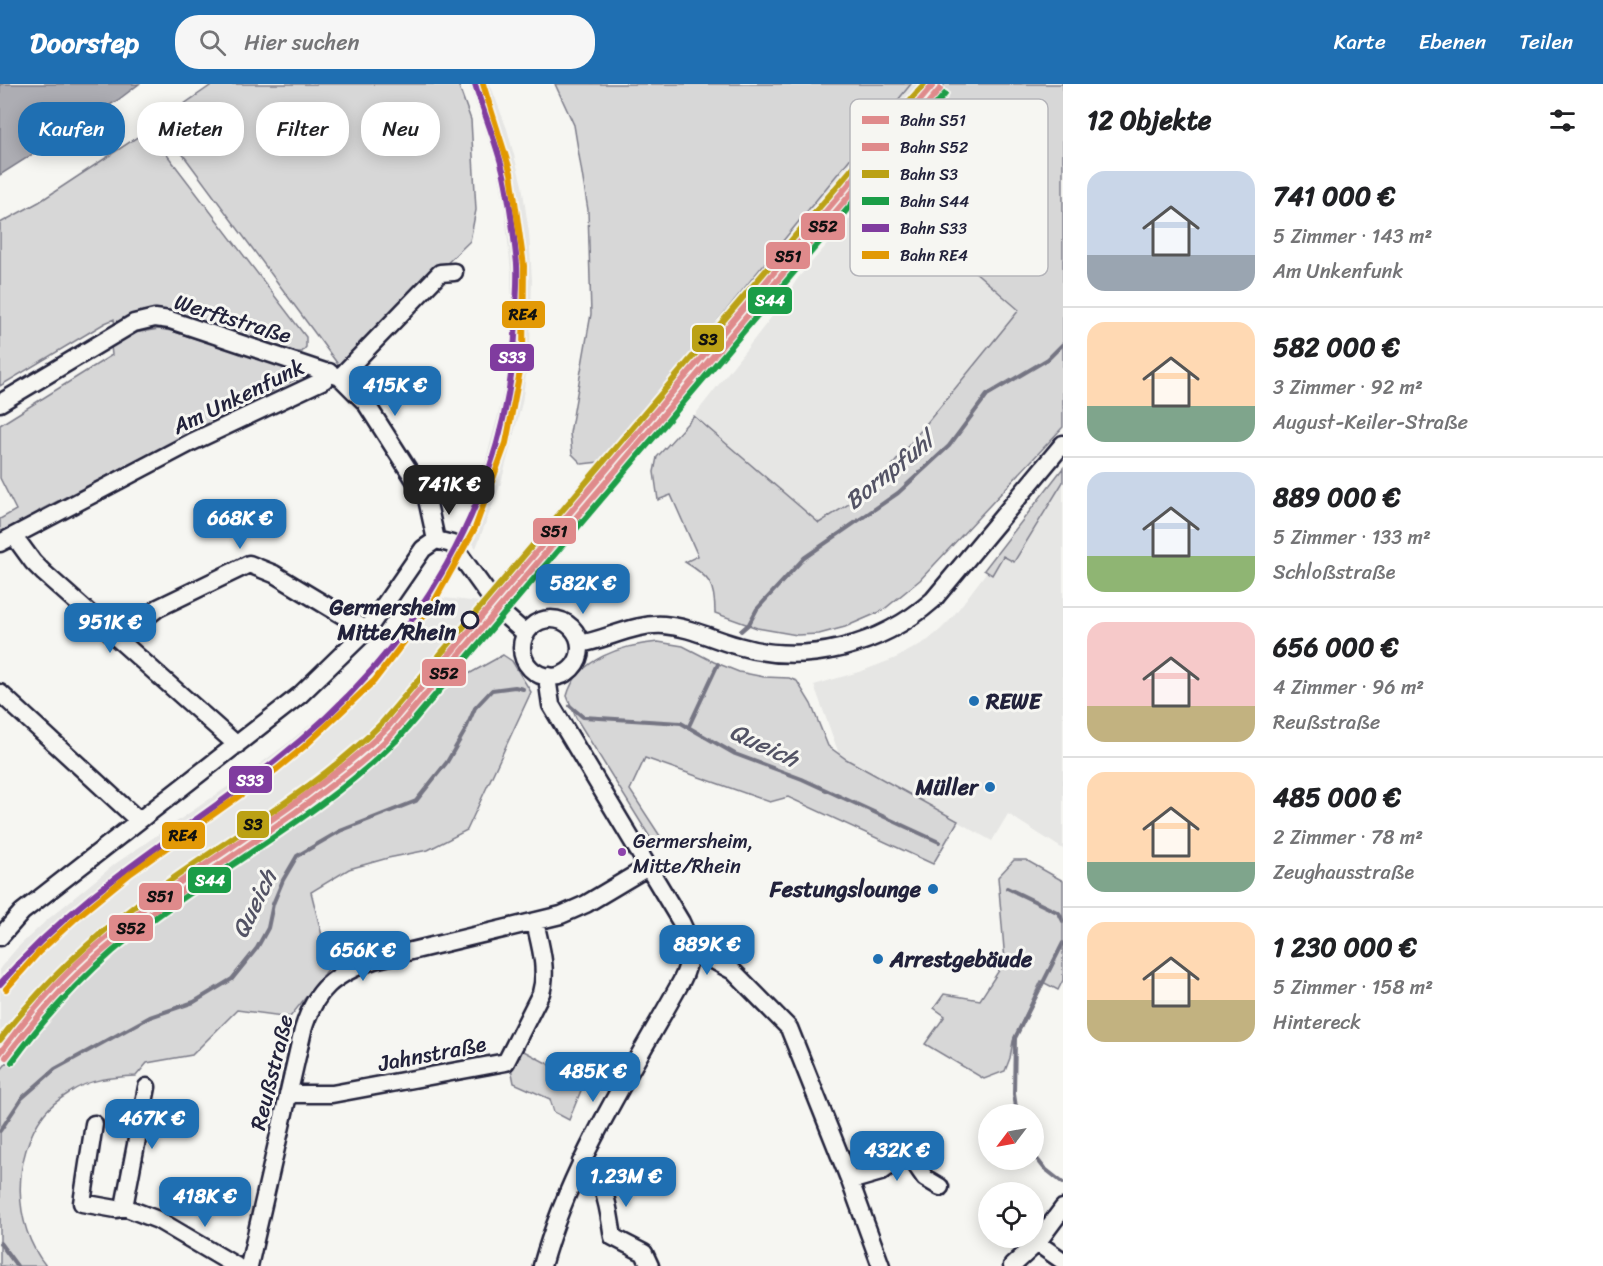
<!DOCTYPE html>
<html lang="de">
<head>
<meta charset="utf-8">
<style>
	:root { --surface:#fff; --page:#f6f6f6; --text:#202124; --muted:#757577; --line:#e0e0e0; --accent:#1f6fb2 }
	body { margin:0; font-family:Sriracha,sans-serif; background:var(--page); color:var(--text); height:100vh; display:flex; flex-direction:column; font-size:22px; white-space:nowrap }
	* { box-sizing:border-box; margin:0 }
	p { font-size:20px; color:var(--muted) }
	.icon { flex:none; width:33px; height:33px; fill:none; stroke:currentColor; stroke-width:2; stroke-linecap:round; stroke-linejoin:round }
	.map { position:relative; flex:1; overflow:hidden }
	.details { display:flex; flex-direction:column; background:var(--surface); width:540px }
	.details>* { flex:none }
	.banner { position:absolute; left:18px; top:18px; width:570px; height:54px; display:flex; gap:12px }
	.needle { width:39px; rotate:238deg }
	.buttons { position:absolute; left:978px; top:1020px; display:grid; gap:12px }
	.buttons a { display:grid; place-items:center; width:66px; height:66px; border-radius:50%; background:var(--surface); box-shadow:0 3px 15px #0003; font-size:30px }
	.price { position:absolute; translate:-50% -51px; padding:0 14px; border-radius:12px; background:var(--accent); color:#fff; font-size:20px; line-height:39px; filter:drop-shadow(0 2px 3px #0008) }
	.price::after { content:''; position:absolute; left:50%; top:36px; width:18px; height:14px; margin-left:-9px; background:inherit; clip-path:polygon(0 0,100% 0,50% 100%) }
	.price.active { background:#222; color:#fff }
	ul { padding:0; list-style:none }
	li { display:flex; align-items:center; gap:18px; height:150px; padding:0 24px }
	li+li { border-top:2px solid var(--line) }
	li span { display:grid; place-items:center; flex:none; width:168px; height:120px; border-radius:18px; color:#555 }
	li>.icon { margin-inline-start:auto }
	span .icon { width:72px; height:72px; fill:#fffc; stroke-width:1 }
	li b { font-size:26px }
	h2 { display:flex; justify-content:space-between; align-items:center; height:72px; padding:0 24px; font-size:26px }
	.pill { padding:0 21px; border-radius:24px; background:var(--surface); box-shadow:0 3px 15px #0003; font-size:21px; line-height:54px }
	.pill.active { background:var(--accent); color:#fff }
	header { display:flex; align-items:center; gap:36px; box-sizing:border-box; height:84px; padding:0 30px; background:var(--accent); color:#fff }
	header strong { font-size:28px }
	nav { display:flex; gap:33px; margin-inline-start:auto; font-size:21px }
	.search { width:420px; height:54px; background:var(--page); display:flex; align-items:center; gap:15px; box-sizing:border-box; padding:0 21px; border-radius:24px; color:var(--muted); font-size:22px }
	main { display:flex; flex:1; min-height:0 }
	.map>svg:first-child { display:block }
</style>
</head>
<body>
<header>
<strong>Doorstep</strong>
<div class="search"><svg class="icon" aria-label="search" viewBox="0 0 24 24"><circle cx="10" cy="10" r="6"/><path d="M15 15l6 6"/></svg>Hier suchen</div>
<nav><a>Karte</a><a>Ebenen</a><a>Teilen</a></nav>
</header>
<main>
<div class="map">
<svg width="1063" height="1182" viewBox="0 0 1063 1182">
	<rect width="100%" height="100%" fill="#f6f6f2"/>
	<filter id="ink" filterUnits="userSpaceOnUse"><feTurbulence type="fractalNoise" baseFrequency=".0167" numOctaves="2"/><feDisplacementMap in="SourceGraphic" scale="12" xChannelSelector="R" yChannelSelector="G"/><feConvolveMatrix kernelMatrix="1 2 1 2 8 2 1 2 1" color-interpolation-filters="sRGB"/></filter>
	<g filter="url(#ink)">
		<path fill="#e6e6e4" d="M469,0H490L507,45L522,101L529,149L532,196L530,262L522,319L501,399L476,464L462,444L481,394L500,323L506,293L511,259V188L504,118L496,78Z
			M911,0H945L692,293L696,298L545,479L422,615L354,681L297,724L171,809L130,840L63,900L36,928L0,977V884L17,864L47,836L115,780L252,686L288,659L325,628L356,599L389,560L426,508L435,513L480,518L680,283Z
			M877,103L1019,226L874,404L819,439L694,332L777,226L798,194Z
			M1063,387V765L1008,730L992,757L846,675L839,670L814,601L862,587L896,574L928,556L940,546L951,535Z"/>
		<path fill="#d7d7d7" stroke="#7c7c89" stroke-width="1.5" d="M213,0H458L471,36L476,126L470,157L340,283L164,45V34Z
			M555,0H911L680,283L599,378L582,380L572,370L570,349L591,230L588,126L574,41Z
			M945,0H1063V343L920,496L882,527L845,543L819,550L797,551L757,544L715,529C715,500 710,493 685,478L698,472L671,411L658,416L654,388L657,373L694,332L819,439L874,404L1019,226L865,92Z
			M148,46L306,253V263L302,268H296L170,229L115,243L114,235L105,239L0,302V139L39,118Z
			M159,245L172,247L307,290L310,297L300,301L296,295L40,426L28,437L0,454V435L16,426L0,394V341L112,271L111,262L134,249Z
			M1063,384V398L1014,478L1003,472L992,491L984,486Z
			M658,558L683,562L714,578L739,588L764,593L789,594L797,597L811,620L828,662L846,675L958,737L933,780L788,713L770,718L645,674L630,706L664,758L656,763L576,634L567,612C577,574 624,561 658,558Z
			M503,571L512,577L531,608L467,746L428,766L388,774L349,785L311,808L330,883L290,933L237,926L192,971L147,979L136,992C113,993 88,995 69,1009C61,1014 50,1022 44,1030C12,1072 12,1141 46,1182H0V987L70,904L122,850L170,811L298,726L358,679L427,613Z
			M1014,776H1026L1063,797V896L1058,906L1041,897L1013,957L1010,974L1005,987L984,995L925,960L945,932L934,924L944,910L980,916L1005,877L998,793Z
			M520,965L584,999L569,1036L554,1028L550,1015L514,999L511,984Z"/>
		<path fill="#adadb3" stroke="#757583" stroke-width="1.5" d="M0,0H139L118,16L0,91Z"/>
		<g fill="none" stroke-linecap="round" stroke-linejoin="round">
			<path stroke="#757583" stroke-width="4" d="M741,547L749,540L757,525L804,474L898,409L949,362L987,311L1048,275L1063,260
				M570,622L583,633L681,639L735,670L802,695L939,758
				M689,642L718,580
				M1007,804L1059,829L1063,837
				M1017,1030L1014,1010L1015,954L1063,859
				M0,1047L22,1014L55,985L150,933L194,918L232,895L257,864L268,844L273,820L283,796L297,772L340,747L416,717L447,678L465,647L475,624L492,606L515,603L523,605
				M1034,1071L1044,1084L1063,1099
				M0,1159L17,1182"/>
			<g stroke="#22223b" stroke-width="21">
				<path id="minor" d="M340,293L440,189L454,188
					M0,319L134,239L155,234L170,236L340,293L365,318L427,415L436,456
					M14,452L33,478L44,489L237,661
					M0,459L192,358L324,296L329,288
					M522 564a29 29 0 1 1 58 0a29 29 0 1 1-58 0Z
					M122,557L140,538L158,524L249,480L274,490L367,546
					M580,560C608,555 635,539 664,541C690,543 712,555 738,562C805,582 881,562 933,516L1063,360
					M0,609L138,736
					M0,853L22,828L300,611L367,546L423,465L436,456L452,460L501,528L526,550
					M690,870L711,875L733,887L789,944L850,1097L881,1182
					M288,1010H332L506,978L541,909C548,885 540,861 535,838
					M94,1040L82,1119L116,1125L124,1123L158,1136L236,1182
					M581,1078C607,1096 608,1124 613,1153L644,1169L650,1182
					M850,1097L881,1088L908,1069L925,1094L940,1103
					M124,1123L147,1003
					M1037,1159L1063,1177
					M249,1182L303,946C315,905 335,890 374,876L561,831L586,820L648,783
					M542,1182C570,1080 630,990 681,898C692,877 692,859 681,838L551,621L548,600L549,592
					M1012,1182L1037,1159L1063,1124"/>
			</g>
			<use href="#minor" stroke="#f6f6f2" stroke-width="16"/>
			<g stroke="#f6f6f2" stroke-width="10">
				<path id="rail-1" d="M0,969C31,927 64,888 105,855C168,802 239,760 306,711C334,690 362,669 387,644L934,0"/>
			</g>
			<g stroke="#f6f6f2" stroke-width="10">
				<path id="rail-2" d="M6,973C37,932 70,893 111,860C173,809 243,767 308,719C337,697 367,676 392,650L940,5"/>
			</g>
			<g stroke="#f6f6f2" stroke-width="10">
				<path id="rail-3" d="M0,956C40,903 86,859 139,819C218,759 312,710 382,639L924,0"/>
			</g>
			<g stroke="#f6f6f2" stroke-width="10">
				<path id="rail-4" d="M12,978C42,937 74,901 113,867C203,791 314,739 398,655L945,10"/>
			</g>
			<g stroke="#f6f6f2" stroke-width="10">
				<path id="rail-5" d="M0,900C81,806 178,753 274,678C415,568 512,412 516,230C516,214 518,196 517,180C514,152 510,118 504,91C497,60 484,30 475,0"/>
			</g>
			<g stroke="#f6f6f2" stroke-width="10">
				<path id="rail-6" d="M6,905L39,868L76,834L131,789L277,685L305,662L374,597L431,523L475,444L506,359L523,272L524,182L511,89L483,0"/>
			</g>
			<use href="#rail-1" stroke="#df8a8b" stroke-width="6"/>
			<use href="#rail-2" stroke="#df8a8b" stroke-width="6"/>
			<use href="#rail-3" stroke="#bba114" stroke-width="6"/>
			<use href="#rail-4" stroke="#1a9d47" stroke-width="6"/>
			<use href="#rail-5" stroke="#803c9f" stroke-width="6"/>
			<use href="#rail-6" stroke="#e29906" stroke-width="6"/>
		</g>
	</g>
	<circle fill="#f6f6f2" stroke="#22223b" stroke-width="3" cx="470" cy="536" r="8"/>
	<g fill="#1f6fb2" stroke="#f6f6f2" stroke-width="2">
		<circle cx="974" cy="617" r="6"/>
		<circle cx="990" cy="703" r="6"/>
		<circle cx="933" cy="805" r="6"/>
		<circle cx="878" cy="875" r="6"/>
	</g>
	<circle fill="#8e44ad" stroke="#f6f6f2" stroke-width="2" cx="622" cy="768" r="5"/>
	<g text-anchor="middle" stroke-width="6" stroke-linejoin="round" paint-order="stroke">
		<g font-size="20" fill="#22223b" stroke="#f6f6f2" text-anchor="start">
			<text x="633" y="764">Germersheim,<tspan x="633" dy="25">Mitte/Rhein</tspan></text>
		</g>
		<g font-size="22" fill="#22223b" stroke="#f6f6f2">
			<text transform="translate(233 234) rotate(17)" y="8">Werftstraße</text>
			<text transform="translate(238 312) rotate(-26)" y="8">Am Unkenfunk</text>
			<text transform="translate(432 969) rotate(-11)" y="8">Jahnstraße</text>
			<text transform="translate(271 988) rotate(-76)" y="8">Reußstraße</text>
		</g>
		<g font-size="22" font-weight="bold" fill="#22223b" stroke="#f6f6f2" text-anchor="end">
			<text x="456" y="531">Germersheim<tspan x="456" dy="25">Mitte/Rhein</tspan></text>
		</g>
		<g font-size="22" font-weight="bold" fill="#22223b" stroke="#f6f6f2" text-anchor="start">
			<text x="986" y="625">REWE</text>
			<text x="978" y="711" text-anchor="end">Müller</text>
			<text x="921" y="813" text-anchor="end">Festungslounge</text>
			<text x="890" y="883">Arrestgebäude</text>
		</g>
		<g font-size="24" font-style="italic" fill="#535365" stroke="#f6f6f2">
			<text transform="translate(889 387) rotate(-39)" y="8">Bornpfuhl</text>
			<text transform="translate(764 661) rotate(25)" y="8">Queich</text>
			<text transform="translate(254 820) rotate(-64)" y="8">Queich</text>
		</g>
	</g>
	<rect x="850" y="15" width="198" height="177" rx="9" fill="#f6f6f2" stroke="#b6b6bb" stroke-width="1.5"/>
	<rect x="862" y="32" width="27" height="8" fill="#df8a8b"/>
	<rect x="862" y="59" width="27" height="8" fill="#df8a8b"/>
	<rect x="862" y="86" width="27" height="8" fill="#bba114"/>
	<rect x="862" y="113" width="27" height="8" fill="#1a9d47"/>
	<rect x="862" y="140" width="27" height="8" fill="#803c9f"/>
	<rect x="862" y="167" width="27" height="8" fill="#e29906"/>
	<g font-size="16" fill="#22223b">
		<text x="900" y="42">Bahn S51</text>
		<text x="900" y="69">Bahn S52</text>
		<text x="900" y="96">Bahn S3</text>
		<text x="900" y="123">Bahn S44</text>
		<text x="900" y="150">Bahn S33</text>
		<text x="900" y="177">Bahn RE4</text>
	</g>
	<g stroke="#f6f6f2" stroke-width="2">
		<rect x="800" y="128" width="46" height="29" rx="6" fill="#df8a8b"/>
		<rect x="765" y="157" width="46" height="29" rx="6" fill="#df8a8b"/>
		<rect x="747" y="202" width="46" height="29" rx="6" fill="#1a9d47"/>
		<rect x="501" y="216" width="45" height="29" rx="6" fill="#e29906"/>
		<rect x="691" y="240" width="34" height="29" rx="6" fill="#bba114"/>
		<rect x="489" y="259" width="46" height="29" rx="6" fill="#803c9f"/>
		<rect x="532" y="433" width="45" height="28" rx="6" fill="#df8a8b"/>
		<rect x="421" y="574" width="46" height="29" rx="6" fill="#df8a8b"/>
		<rect x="228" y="681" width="45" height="29" rx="6" fill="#803c9f"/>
		<rect x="236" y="726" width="34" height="29" rx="6" fill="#bba114"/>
		<rect x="161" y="737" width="45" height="29" rx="6" fill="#e29906"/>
		<rect x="187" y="782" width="45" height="28" rx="6" fill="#1a9d47"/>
		<rect x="138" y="798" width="45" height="29" rx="6" fill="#df8a8b"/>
		<rect x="108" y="830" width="46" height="28" rx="6" fill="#df8a8b"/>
	</g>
	<g font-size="16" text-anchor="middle" font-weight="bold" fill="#fff">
		<text x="770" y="222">S44</text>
		<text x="512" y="279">S33</text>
		<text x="250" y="702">S33</text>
		<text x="210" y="802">S44</text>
	</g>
	<g font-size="16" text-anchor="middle" font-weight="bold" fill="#111">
		<text x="823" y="148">S52</text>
		<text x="788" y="178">S51</text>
		<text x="523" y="236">RE4</text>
		<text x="708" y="261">S3</text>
		<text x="554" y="453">S51</text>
		<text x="444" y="595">S52</text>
		<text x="253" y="746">S3</text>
		<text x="183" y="757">RE4</text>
		<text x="160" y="818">S51</text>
		<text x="131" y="850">S52</text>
	</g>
</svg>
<div class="buttons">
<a><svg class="needle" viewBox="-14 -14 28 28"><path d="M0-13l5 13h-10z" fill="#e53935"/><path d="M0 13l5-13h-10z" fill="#757577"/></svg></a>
<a><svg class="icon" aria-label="locate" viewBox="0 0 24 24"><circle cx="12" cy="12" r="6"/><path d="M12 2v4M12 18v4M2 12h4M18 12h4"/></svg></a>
</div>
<b class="price" style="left:395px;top:333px">415K €</b>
<b class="price active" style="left:449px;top:432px">741K €</b>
<b class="price" style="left:240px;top:466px">668K €</b>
<b class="price" style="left:583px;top:531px">582K €</b>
<b class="price" style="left:110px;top:570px">951K €</b>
<b class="price" style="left:707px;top:892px">889K €</b>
<b class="price" style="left:363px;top:898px">656K €</b>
<b class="price" style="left:593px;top:1019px">485K €</b>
<b class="price" style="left:152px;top:1066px">467K €</b>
<b class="price" style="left:897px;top:1098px">432K €</b>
<b class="price" style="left:626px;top:1124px">1.23M €</b>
<b class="price" style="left:205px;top:1144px">418K €</b>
<div class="banner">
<a class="pill active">Kaufen</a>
<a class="pill">Mieten</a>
<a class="pill">Filter</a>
<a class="pill">Neu</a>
</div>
</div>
<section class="details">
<h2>12 Objekte<svg class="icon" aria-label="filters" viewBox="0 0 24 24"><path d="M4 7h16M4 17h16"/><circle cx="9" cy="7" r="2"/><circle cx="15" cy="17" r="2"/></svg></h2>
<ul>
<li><span style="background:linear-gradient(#c9d6e8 70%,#9aa5b1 0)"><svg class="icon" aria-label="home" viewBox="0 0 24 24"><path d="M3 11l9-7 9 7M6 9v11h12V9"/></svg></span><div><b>741 000 €</b><p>5 Zimmer · 143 m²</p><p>Am Unkenfunk</p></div></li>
<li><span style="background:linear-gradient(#ffd9b3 70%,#7fa58c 0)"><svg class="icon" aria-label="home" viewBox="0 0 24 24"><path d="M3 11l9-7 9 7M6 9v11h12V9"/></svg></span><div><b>582 000 €</b><p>3 Zimmer · 92 m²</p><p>August-Keiler-Straße</p></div></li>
<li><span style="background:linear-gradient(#c9d6e8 70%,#8fb573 0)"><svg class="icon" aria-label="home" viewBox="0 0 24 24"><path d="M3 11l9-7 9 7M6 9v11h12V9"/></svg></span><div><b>889 000 €</b><p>5 Zimmer · 133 m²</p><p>Schloßstraße</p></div></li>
<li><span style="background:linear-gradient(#f6c9c9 70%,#c2b280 0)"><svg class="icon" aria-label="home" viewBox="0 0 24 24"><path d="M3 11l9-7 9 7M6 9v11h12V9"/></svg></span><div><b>656 000 €</b><p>4 Zimmer · 96 m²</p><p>Reußstraße</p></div></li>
<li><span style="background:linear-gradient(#ffd9b3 75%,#7fa58c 0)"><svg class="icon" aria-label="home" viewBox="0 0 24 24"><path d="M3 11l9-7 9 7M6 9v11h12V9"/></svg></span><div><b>485 000 €</b><p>2 Zimmer · 78 m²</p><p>Zeughausstraße</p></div></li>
<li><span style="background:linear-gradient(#ffd9b3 65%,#c2b280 0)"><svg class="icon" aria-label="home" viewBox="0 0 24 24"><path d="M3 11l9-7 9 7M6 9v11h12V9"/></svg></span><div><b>1 230 000 €</b><p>5 Zimmer · 158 m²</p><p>Hintereck</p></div></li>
</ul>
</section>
</main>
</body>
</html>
